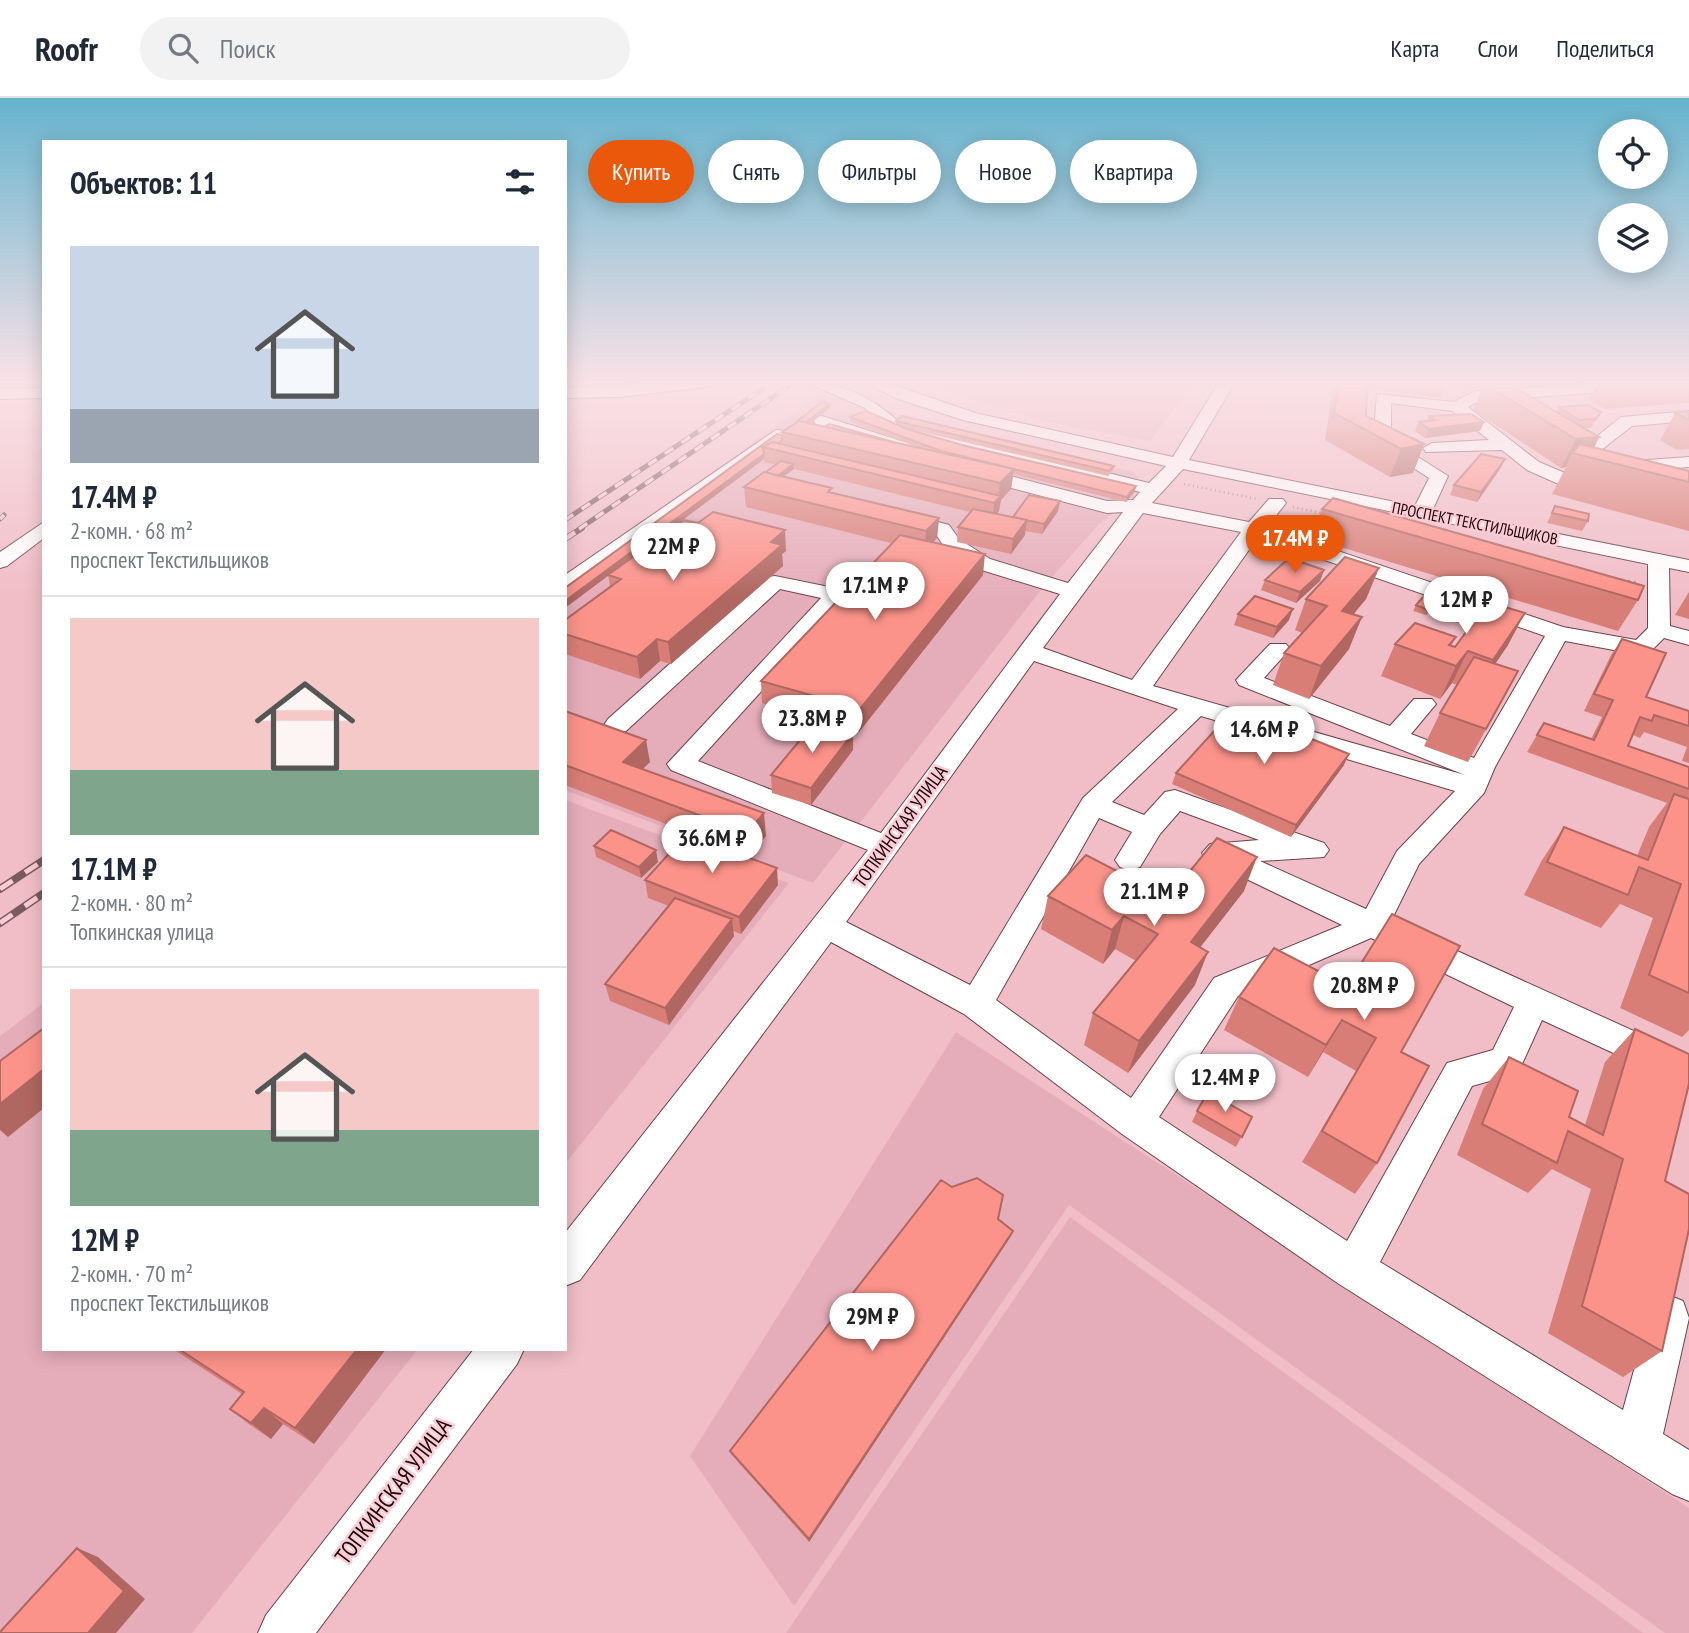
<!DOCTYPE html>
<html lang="ru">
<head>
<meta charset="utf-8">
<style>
	:root { --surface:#fff; --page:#f2f2f3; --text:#1f2937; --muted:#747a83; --line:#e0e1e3; --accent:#ea580c }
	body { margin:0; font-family:"PT Sans Narrow",sans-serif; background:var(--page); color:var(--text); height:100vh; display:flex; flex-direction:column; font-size:26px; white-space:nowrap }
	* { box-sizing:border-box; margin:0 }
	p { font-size:23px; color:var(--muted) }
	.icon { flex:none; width:38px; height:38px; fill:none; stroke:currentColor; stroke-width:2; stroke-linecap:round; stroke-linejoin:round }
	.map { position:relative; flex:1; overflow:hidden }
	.panel { position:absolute; left:42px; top:42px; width:525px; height:1211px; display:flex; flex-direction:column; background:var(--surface); border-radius:0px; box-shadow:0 4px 18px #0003 }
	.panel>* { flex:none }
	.top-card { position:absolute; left:588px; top:42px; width:665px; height:63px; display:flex; gap:14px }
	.buttons { position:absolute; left:1598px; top:21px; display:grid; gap:14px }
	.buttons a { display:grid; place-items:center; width:70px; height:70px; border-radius:50%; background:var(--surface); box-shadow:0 4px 18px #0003; font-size:35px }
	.price { position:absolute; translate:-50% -60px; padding:0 16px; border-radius:24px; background:#fff; color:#222; font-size:23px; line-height:46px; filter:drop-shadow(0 2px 4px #0008) }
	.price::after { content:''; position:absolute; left:50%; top:42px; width:21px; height:16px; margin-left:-10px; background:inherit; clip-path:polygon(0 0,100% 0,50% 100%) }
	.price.current { background:var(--accent); color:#fff }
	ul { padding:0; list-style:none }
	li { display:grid; align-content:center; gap:14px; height:371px; padding:0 28px }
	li+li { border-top:2px solid var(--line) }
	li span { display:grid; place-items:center; height:217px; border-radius:0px; color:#555 }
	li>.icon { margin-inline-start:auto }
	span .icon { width:126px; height:126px; fill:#fffc; stroke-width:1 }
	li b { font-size:30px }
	h2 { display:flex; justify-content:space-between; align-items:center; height:84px; padding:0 28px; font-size:30px }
	.pill { padding:0 24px; border-radius:32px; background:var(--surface); box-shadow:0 4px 18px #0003; font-size:24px; line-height:63px }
	.pill.current { background:var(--accent); color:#fff }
	header { display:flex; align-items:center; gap:42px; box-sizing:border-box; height:98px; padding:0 35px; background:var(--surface); border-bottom:2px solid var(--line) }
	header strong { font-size:33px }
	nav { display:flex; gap:38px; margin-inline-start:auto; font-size:24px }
	.search { width:490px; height:63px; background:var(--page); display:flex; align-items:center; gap:18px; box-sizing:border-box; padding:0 24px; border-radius:38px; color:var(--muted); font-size:26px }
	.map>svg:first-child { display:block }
</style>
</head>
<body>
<header>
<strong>Roofr</strong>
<div class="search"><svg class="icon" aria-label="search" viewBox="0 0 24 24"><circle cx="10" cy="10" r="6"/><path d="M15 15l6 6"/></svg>Поиск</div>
<nav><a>Карта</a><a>Слои</a><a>Поделиться</a></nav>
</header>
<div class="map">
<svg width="1689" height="1535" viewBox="0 0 1689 1535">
	<rect width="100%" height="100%" fill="#f1bec8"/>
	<path fill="#e5adb9" d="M917,284H1194L1150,343L1046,324Z
		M819,296L1134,374L1142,386L1134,400L1099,426L1044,488L813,785L565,692V482Z
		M565,702L789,785L565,1066Z
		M44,905V1251H418L192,1535H0V938Z
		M956,934L1689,1410V1535H1665L1069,1107L794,1508L690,1358Z
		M1070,1119L1643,1535H786Z"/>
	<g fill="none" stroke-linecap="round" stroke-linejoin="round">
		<g stroke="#6c424b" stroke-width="2">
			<path id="minor" d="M666,284H716L708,289L619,299L565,300V290Z
				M805,284C842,284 873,300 899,324L1149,385L1166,368L963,322L898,301L864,284H885L975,315L1173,359L1219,284H1235L1189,362L1415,408L1429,380L1373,344L1377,296L1454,304L1475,293L1612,284H1689V293L1679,289L1479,303L1468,309L1539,364L1574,379L1575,373L1586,369L1582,352L1585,348L1621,319L1689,313V323L1632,328L1600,353L1605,371L1586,382L1604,386L1606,390L1597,396L1561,387L1527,372L1502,352L1426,354L1423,350L1432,345L1489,342L1452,313L1391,305V342L1448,378L1433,411L1689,462V474L1669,470L1670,528L1689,533V547L1664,540L1649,555L1641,557L1565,543L1495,669L1484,695L1419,766L1391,823L1689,958V990L1542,922L1518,975L1472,988L1380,1164L1623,1312L1653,1203L1668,1197L1683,1203L1689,1220L1663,1336L1689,1352V1403L1672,1396L1339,1186L1122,1036L964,916L831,844L580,1182L565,1188V1135L868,752L671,672L667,666L821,500L780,491L626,633H608L604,627L608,621L767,479L775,478L844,492L847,497L844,502L698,663L881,735L1060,496L975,470L945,450L935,435L894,424L891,420L894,416L901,414L949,427L959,441L990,461L1068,485L1123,414L1107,415L969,379L966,375L969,371L975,369L1107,403L1133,402L1140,394L887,332L865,310ZM1183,371L1648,466V530L1636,542L1563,529L1267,429L1286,405L1283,401H1269L1249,424L1152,405ZM1143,415L1241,434L1132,582L1043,550ZM1258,439L1545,538L1474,660L1411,636L1436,606L1432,601H1414L1390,628L1264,580L1290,551L1286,546H1270L1236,582L1239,587L1465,677L1153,588ZM1034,563L1178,611L1083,700L970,887L846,824ZM1201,618L1455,693L1397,753L1366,811L1260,763L1324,759L1329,752L1324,745L1175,692L1165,694L1144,717L1112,704ZM1180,713L1259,742L1210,746L1202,755L1207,762L1342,827L1214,880L1131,1000L996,902L1099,720L1132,734L1115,762L1120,769L1130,772L1140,769L1160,736ZM1371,840L1514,909L1493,952L1447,965L1347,1143L1159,1019L1238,898Z
				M44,290V300L0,301V291Z
				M822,318L911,346L914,350L905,355L816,327L814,323L816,319Z
				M776,332L817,337L826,342L817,347L779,343L573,492L565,493V477Z
				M1689,359V369L1620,374L1611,369L1620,364Z
				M44,424V440L7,468L0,470V454Z
				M474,1251H524L517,1266L316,1535H258L266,1517Z"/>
		</g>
		<path stroke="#ac848c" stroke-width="2.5" stroke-dasharray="1 3.5" stroke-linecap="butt" d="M1184,386L1257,401
			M1293,409L1326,416"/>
		<path stroke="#ac848c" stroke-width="3.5" stroke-dasharray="2 4.5" stroke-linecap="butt" d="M1621,482L1640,486"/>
		<use href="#minor" fill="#fff" fill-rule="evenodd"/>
		<g stroke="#795a60" stroke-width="5">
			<path id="rail-far2" d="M0,421L4,417
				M565,422L773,284
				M579,431L795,284"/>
		</g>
		<g stroke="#795a60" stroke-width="6">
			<path id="rail-far1" d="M565,441L582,430"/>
		</g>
		<g stroke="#795a60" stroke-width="8">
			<path id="rail" d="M0,791L44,762
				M0,825L44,795"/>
		</g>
		<use href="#rail-far2" stroke="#fecbd5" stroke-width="3.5" stroke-dasharray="10" stroke-linecap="butt"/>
		<use href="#rail-far1" stroke="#fecbd5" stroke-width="4.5" stroke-dasharray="12" stroke-linecap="butt"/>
		<use href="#rail" stroke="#fecbd5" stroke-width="5" stroke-dasharray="15" stroke-linecap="butt"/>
	</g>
	<path fill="#d87e77" d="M1334,284H1447L1440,300L1367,290L1366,318L1424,346L1413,375L1390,379L1325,342Z
		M1459,284H1560L1512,287L1556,314L1559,309L1601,314L1591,330H1585L1599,339L1594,350L1689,373V433L1552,396L1566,369L1561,370L1473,312L1482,290L1469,291Z
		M1598,284H1689V305L1605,311L1589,302Z
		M830,310L811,325L922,351L850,324V319L896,326V323L1114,368L1113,373L1108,378L905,330L962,347L1135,393L1126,404L1013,376L1011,391L1001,402L999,413L997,416L1013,419L1060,403L1058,413L1042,436L1025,433V437L1011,456L957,444L958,429L970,414L794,371L783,379L832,395L939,420L937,440L933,444L983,477L859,634L762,605L761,583L891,445L746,409L744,389L776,367L764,364V361L565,510L777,336L782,337V334Z
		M1689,314V351L1677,352L1660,342L1675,315Z
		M1429,318L1480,333L1425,340L1415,333L1419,324L1427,323Z
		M1500,371L1477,404L1450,397L1454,387Z
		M1555,408L1588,423L1582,433L1547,425Z
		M1322,411L1638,502L1618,533L1311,440Z
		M786,453L782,456L783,468L671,566L660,563L640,581L565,556V522L610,488L608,477Z
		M1379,470L1366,501L1353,517L1349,551L1309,601L1273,587L1284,555L1302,535L1295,532L1306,501Z
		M1324,472L1320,483L1296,505L1261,492L1265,482Z
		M1689,494V521L1675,517Z
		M1416,507H1435L1426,517L1413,513Z
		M1238,516L1289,522L1273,540L1234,527Z
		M1456,539L1451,548L1455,549L1508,547L1495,566L1518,573L1468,664L1424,648L1440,615L1457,587L1452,585L1440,601L1381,578L1395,546Z
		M1622,541L1646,599L1689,613V665L1682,663L1687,649L1644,634L1640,640L1633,637L1628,648L1689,669V932L1682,939L1620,910L1653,820L1620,806L1601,830L1524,797L1542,762L1564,729L1637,758L1649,729L1667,705L1527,654L1544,625L1591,641L1602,619L1584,613L1611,557Z
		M565,613L650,664L643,671L766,738L749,758L565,687Z
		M853,652L811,707L772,695L771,677Z
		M1344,667L1291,739L1172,686L1176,675Z
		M594,748L658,764L641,780L596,759Z
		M645,782L778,787L741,836L733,833L734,838L669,927L610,903L605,886L669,808L648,800Z
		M1144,787L1138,808L1154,817L1244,793L1200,849L1195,887L1128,975L1084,947L1093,915L1136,863L1115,851L1103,866L1041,831L1048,798Z
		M1274,850L1401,954L1377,1065L1355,1096L1302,1064L1356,973L1323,954L1308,979L1224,932L1239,899Z
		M1635,931L1665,1083L1662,1253L1623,1279L1548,1235L1591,1091L1552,1071L1528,1095L1457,1057L1483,991L1509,959L1569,1019L1585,1027L1605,964Z
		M1197,1013L1252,1019L1236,1049L1192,1024Z
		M952,1089L998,1121L1011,1138L809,1444L731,1356L730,1353Z
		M173,1251H386L314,1346L283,1326L271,1341L250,1327L230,1311L242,1296Z"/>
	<path fill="#b06761" d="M830,306V310L804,330V326Z
		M1484,324L1480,333L1425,340L1429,331Z
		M1599,339L1589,359L1572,355L1566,369L1561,370L1576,341Z
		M1424,346L1413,375L1390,379L1401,351Z
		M764,356V361L565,510V503Z
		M1505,361L1500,371L1477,404L1481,394Z
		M793,366L794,371L778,382V378Z
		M1014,371L1011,391L1001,402L999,413L993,420L994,405L998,400L1000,385Z
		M1136,388L1135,393L1126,404L1127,399Z
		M1060,403L1058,413L1042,436L1044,426Z
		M939,420L937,440L925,453L926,433Z
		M1027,422L1025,437L1011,456L1013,441Z
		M785,432L786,453L782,456L783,468L671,566L668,544L771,444Z
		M985,456L983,477L859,634L860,611Z
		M1379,470L1366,501L1329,545L1342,513Z
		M1324,472L1320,483L1296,505L1300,494Z
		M1437,501L1435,507L1426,517L1428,512Z
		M1293,511L1289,522L1273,540L1277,529Z
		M1525,515L1508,547L1476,594L1493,562Z
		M1362,519L1349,551L1309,601L1321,568Z
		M657,541L660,563L640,581L637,559Z
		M1468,553L1452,585L1440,601L1456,568Z
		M853,635V652L811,707V690Z
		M646,642L650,664L627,686L623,664Z
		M1349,656L1344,667L1291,739L1296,727Z
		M764,715L766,738L749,758L747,735Z
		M656,752L658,764L641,780L639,769Z
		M1257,759L1244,793L1178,878L1191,844Z
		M777,770L778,787L741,836L739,819Z
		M1144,787L1134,820L1129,804Z
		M1124,818L1115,851L1103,866L1112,832Z
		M732,821L734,838L669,927L665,910Z
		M1208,854L1195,887L1128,975L1139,943Z
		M1342,922L1323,954L1308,979L1326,947Z
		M44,971V1010L8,1039L0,1032V1006Z
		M1013,1133L1011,1138L809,1444V1441Z
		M357,1251H386L314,1346L295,1330Z
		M264,1310L283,1326L271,1341L251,1325Z
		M77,1450L98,1459L145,1501L116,1535H88Z"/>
	<path fill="#fb938a" stroke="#b06761" stroke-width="2" d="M1339,284H1367L1366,318L1424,346L1401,351L1334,315Z
		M1506,284L1599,339L1576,341L1484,286Z
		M822,304L830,306L806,324L799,323L796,324Z
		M1587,307L1601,314L1596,321L1579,322L1559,309Z
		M866,313L907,331L962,347L1136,388L1127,399L941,353L850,319Z
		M1689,314V322L1675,315Z
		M1471,316L1484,324L1429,331L1419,324L1435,322L1429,318Z
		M902,318L1114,368L1109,373L896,323Z
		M799,323L1014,371L1000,385L782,334Z
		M829,326L897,345L825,329Z
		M777,336L782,337V342L779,345L772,344L763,349L764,356L565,503V490Z
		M772,344L1001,398L994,405L763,349Z
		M1580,346L1689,373V384L1572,355Z
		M1481,356L1505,361L1481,394L1454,387Z
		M781,363L793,366L778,378L766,374Z
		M764,374L832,390L828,394L939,420L926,433L744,389Z
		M1029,397L1060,403L1044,426L1013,419Z
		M1333,400L1644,488L1638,502L1322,411Z
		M1555,408L1589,416L1588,423L1552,415Z
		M973,411L1027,422L1013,441L958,429Z
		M713,414L785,432L771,444L782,447L668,544L657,541L637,559L565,536V522L621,481L608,477L684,422L698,425Z
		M900,437L985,456L860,611L761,583Z
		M1345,459L1379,470L1342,513L1362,519L1321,568L1284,555L1327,508L1306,501Z
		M1289,460L1324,472L1300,494L1265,482Z
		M1425,497L1437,501L1428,512L1416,507Z
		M1255,498L1293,511L1277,529L1238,516Z
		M1488,504L1525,515L1493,562L1468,553L1456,568L1395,546L1415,525L1456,539L1449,547L1455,549Z
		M1622,541L1666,555L1646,599L1689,613V628L1654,617L1652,623L1640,619L1628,648L1689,669V691L1537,637L1544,625L1594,642L1613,602L1594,596Z
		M1474,559L1518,573L1486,631L1440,615Z
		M1235,610L1349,656L1296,727L1176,675Z
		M565,613L646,642L623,664L764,715L747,735L565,667Z
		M815,624L853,635L811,690L771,677Z
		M1674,696L1689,701V895L1649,877L1681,786L1639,769L1628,797L1547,764L1564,729L1648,762Z
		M611,732L656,752L639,769L594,748Z
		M686,737L777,770L739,819L645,782Z
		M1217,740L1257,759L1191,844L1208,854L1139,943L1093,915L1158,836L1124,818L1112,832L1048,798L1086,757L1144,787L1129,804L1154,817Z
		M675,800L732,821L665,910L605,886Z
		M1392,816L1460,848L1401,954L1429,968L1377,1065L1322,1033L1376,940L1342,922L1326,947L1239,899L1274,850L1347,888Z
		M44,930V971L0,1006V963Z
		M1635,931L1689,956V986L1665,1083L1689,1096V1131L1662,1253L1582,1208L1623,1061L1568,1033L1557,1065L1482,1026L1509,959L1578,993L1569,1019L1603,1037Z
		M1208,994L1252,1019L1242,1039L1197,1013Z
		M977,1080L1003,1097L998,1121L1013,1133L809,1441L730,1353L941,1082L952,1089Z
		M179,1251H357L295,1330L264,1310L251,1325L230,1311L244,1294Z
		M77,1450L124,1493L88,1535H0V1534Z"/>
	<linearGradient id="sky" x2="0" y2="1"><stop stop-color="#65b3cd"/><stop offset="0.57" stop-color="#f9e2e6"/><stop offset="1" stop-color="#f9e2e6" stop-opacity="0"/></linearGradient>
	<rect width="1689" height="499" fill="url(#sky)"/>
	<g text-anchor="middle" stroke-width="5" stroke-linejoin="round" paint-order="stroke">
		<g font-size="16" fill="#16070a" stroke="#fecbd5">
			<text transform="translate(1475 425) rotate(11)" y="6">ПРОСПЕКТ ТЕКСТИЛЬЩИКОВ</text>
		</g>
		<g font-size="19" fill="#16070a" stroke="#fecbd5">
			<text transform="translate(900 728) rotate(-54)" y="7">ТОПКИНСКАЯ УЛИЦА</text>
		</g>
		<g font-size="23" fill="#16070a" stroke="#fecbd5">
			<text transform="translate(393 1393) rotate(-53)" y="8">ТОПКИНСКАЯ УЛИЦА</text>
		</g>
	</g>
</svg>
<div class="buttons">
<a><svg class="icon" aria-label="locate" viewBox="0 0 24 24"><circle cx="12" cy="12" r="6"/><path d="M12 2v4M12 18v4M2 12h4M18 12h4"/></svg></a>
<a><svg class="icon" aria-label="layers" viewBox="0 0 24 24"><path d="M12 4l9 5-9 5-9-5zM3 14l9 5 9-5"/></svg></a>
</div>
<b class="price current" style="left:1295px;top:477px">17.4M ₽</b>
<b class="price" style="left:673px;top:485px">22M ₽</b>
<b class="price" style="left:875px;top:524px">17.1M ₽</b>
<b class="price" style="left:1466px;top:538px">12M ₽</b>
<b class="price" style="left:812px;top:657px">23.8M ₽</b>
<b class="price" style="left:1264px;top:668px">14.6M ₽</b>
<b class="price" style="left:712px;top:777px">36.6M ₽</b>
<b class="price" style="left:1154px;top:830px">21.1M ₽</b>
<b class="price" style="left:1364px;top:924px">20.8M ₽</b>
<b class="price" style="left:1225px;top:1016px">12.4M ₽</b>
<b class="price" style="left:872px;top:1255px">29M ₽</b>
<div class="top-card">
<a class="pill current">Купить</a>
<a class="pill">Снять</a>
<a class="pill">Фильтры</a>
<a class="pill">Новое</a>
<a class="pill">Квартира</a>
</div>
<section class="panel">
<h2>Объектов: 11<svg class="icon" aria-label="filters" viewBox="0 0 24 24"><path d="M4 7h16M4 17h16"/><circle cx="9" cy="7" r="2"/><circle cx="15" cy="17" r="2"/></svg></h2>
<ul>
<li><span style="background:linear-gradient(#c9d6e8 75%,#9aa5b1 0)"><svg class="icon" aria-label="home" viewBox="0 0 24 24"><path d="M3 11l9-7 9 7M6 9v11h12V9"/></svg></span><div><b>17.4M ₽</b><p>2-комн. · 68 m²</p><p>проспект Текстильщиков</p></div></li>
<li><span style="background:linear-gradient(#f6c9c9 70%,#7fa58c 0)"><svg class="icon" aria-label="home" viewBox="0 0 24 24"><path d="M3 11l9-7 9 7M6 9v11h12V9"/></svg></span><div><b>17.1M ₽</b><p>2-комн. · 80 m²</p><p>Топкинская улица</p></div></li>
<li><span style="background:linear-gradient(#f6c9c9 65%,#7fa58c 0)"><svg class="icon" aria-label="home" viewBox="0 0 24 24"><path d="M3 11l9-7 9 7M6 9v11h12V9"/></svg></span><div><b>12M ₽</b><p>2-комн. · 70 m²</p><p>проспект Текстильщиков</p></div></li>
</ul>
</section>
</div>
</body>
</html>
